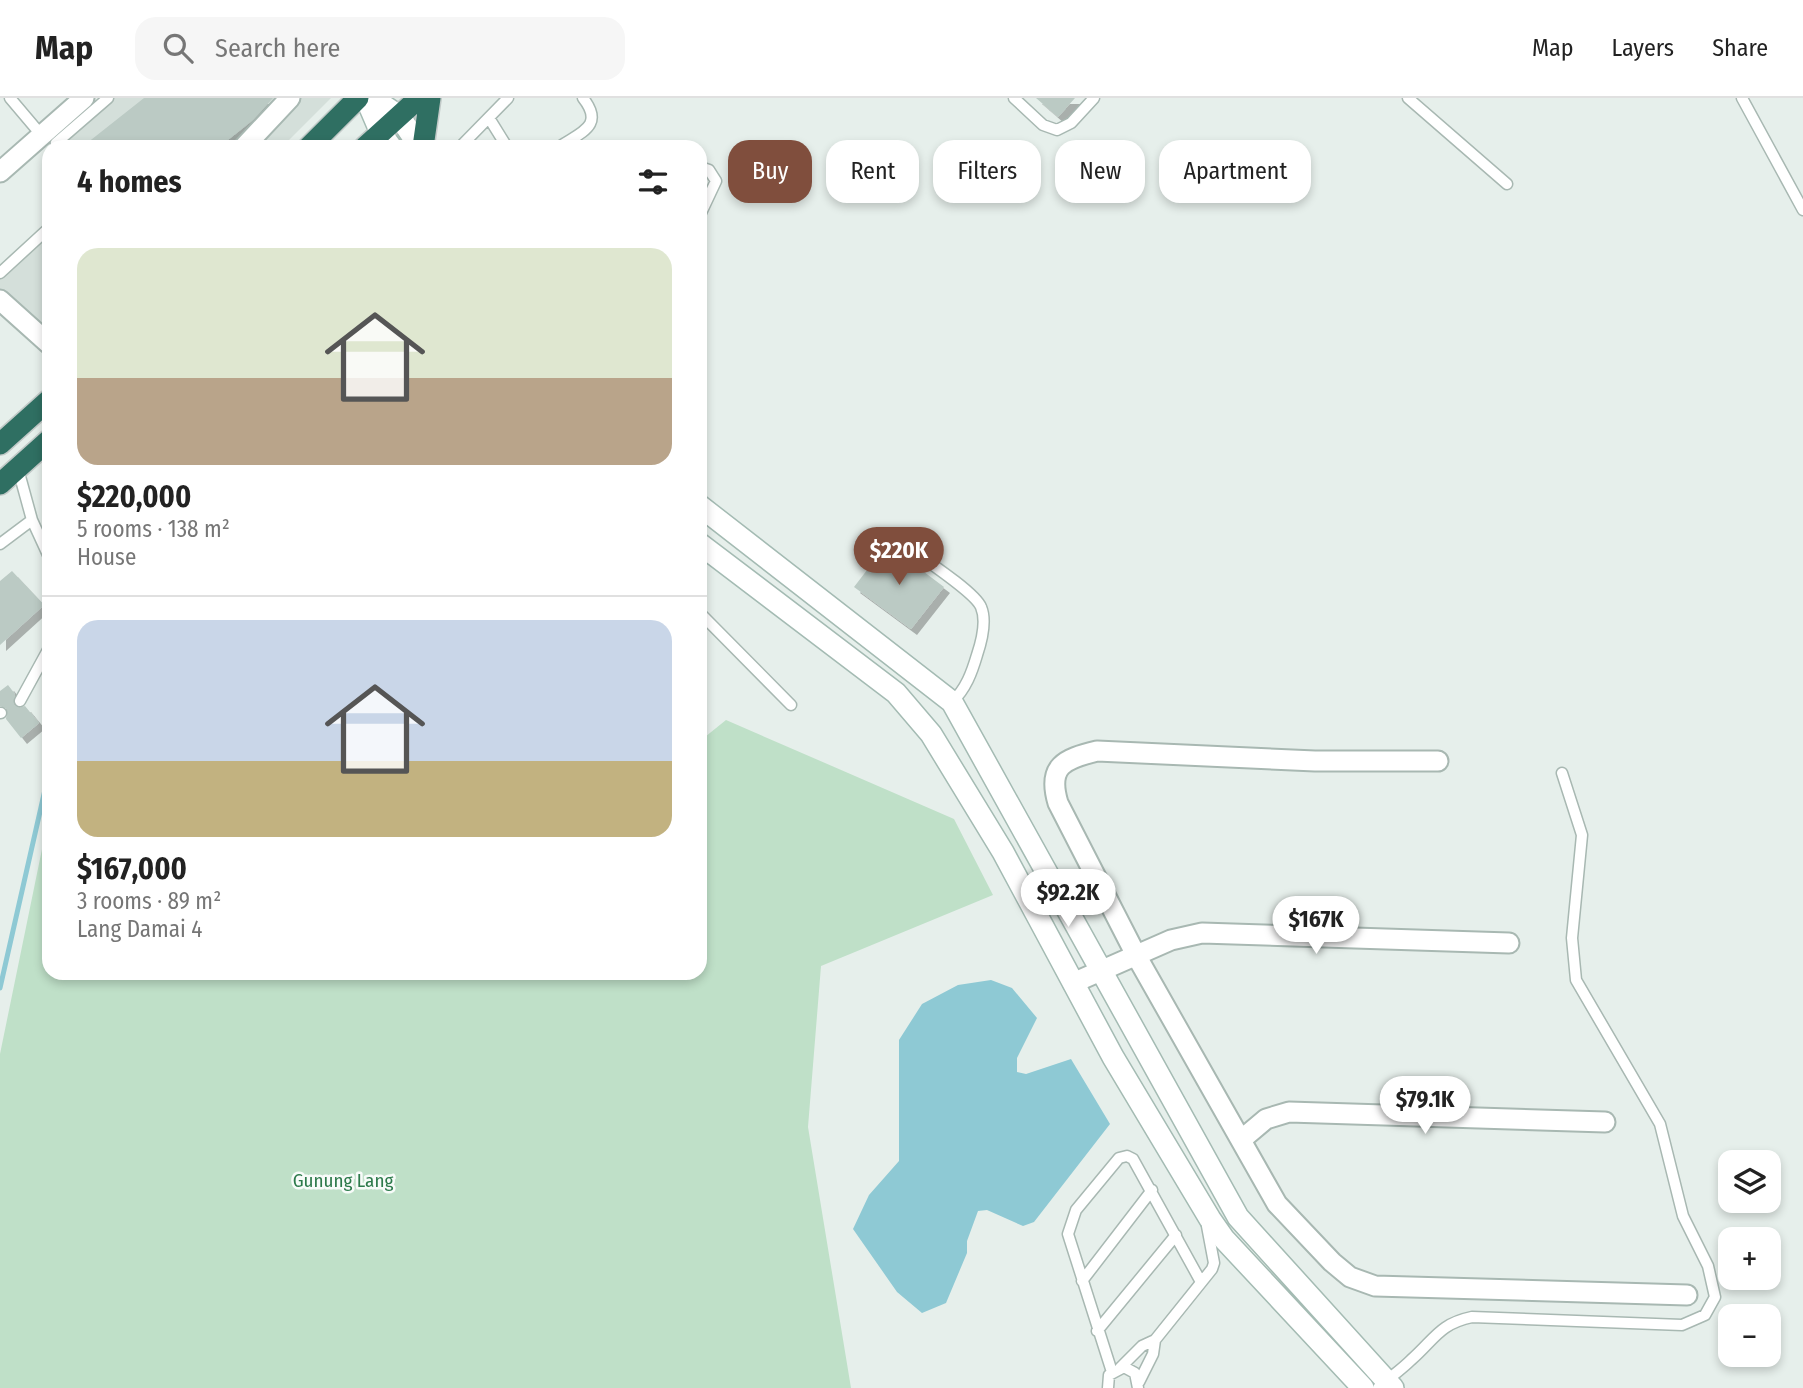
<!DOCTYPE html>
<html lang="en">
<head>
<meta charset="utf-8">
<style>
	:root { --surface:#fff; --page:#f6f6f6; --text:#222; --muted:#767676; --line:#e0e0e0; --accent:#804e3d }
	body { margin:0; font-family:"Fira Sans Condensed",sans-serif; background:var(--page); color:var(--text); height:100vh; display:flex; flex-direction:column; font-size:26px; white-space:nowrap }
	* { box-sizing:border-box; margin:0 }
	p { font-size:23px; color:var(--muted) }
	.icon { flex:none; width:38px; height:38px; fill:none; stroke:currentColor; stroke-width:2; stroke-linecap:round; stroke-linejoin:round }
	.map { position:relative; flex:1; overflow:hidden }
	.panel { position:absolute; left:42px; top:42px; width:665px; height:840px; display:flex; flex-direction:column; background:var(--surface); border-radius:21px; box-shadow:0 4px 10px #0003 }
	.panel>* { flex:none }
	.hud { position:absolute; left:728px; top:42px; width:665px; height:63px; display:flex; gap:14px }
	.fabs { position:absolute; left:1718px; top:1052px; display:grid; gap:14px }
	.fabs a { display:grid; place-items:center; width:63px; height:63px; border-radius:14px; background:var(--surface); box-shadow:0 4px 10px #0003; font-size:35px }
	.price { position:absolute; translate:-50% -60px; padding:0 16px; border-radius:24px; background:#fff; color:#222; font-size:23px; line-height:46px; filter:drop-shadow(0 2px 4px #0008) }
	.price::after { content:''; position:absolute; left:50%; top:42px; width:21px; height:16px; margin-left:-10px; background:inherit; clip-path:polygon(0 0,100% 0,50% 100%) }
	.price.selected { background:var(--accent); color:#fff }
	ul { padding:0; list-style:none }
	li { display:grid; align-content:center; gap:14px; height:371px; padding:0 35px }
	li+li { border-top:2px solid var(--line) }
	li span { display:grid; place-items:center; height:217px; border-radius:21px; color:#555 }
	li>.icon { margin-inline-start:auto }
	span .icon { width:126px; height:126px; fill:#fffc; stroke-width:1 }
	li b { font-size:30px }
	h2 { display:flex; justify-content:space-between; align-items:center; height:84px; padding:0 35px; font-size:30px }
	.chip { padding:0 24px; border-radius:21px; background:var(--surface); box-shadow:0 4px 10px #0003; font-size:24px; line-height:63px }
	.chip.selected { background:var(--accent); color:#fff }
	header { display:flex; align-items:center; gap:42px; box-sizing:border-box; height:98px; padding:0 35px; background:var(--surface); border-bottom:2px solid var(--line) }
	header strong { font-size:33px }
	nav { display:flex; gap:38px; margin-inline-start:auto; font-size:24px }
	.search { width:490px; height:63px; background:var(--page); display:flex; align-items:center; gap:18px; box-sizing:border-box; padding:0 24px; border-radius:21px; color:var(--muted); font-size:26px }
	.map>svg:first-child { display:block }
</style>
</head>
<body>
<header>
<strong>Map</strong>
<div class="search"><svg class="icon" aria-label="search" viewBox="0 0 24 24"><circle cx="10" cy="10" r="6"/><path d="M15 15l6 6"/></svg>Search here</div>
<nav><a>Map</a><a>Layers</a><a>Share</a></nav>
</header>
<div class="map">
<svg width="1803" height="1290" viewBox="0 0 1803 1290">
	<defs>
		<filter id="shadow"><feDropShadow dx="6" dy="6" stdDeviation="0" flood-color="#0004"/></filter>
	</defs>
	<rect width="100%" height="100%" fill="#e6efeb"/>
	<path fill="#d4dfda" d="M109,0H331L282,49L52,48Z
		M49,131V246L0,203V176Z"/>
	<path fill="#bfe0c8" d="M726,622L954,721L993,797L821,868L808,1029L851,1290H0V956L49,717V875H700V643Z"/>
	<path fill="#8ec9d4" d="M991,882L1012,890L1037,920L1017,960V974L1026,976L1071,961L1110,1026L1034,1124L1023,1128L987,1112L978,1113L967,1143V1155L946,1205L922,1215L897,1194L853,1131L869,1097L899,1063V942L922,906L958,887Z"/>
	<g fill="none" stroke-linecap="round" stroke-linejoin="round">
		<path stroke="#8ec9d4" stroke-width="5" d="M0,890L49,674"/>
	</g>
	<path fill="#bbcac4" filter="url(#shadow)" d="M144,0H273L253,22L219,49H82Z
		M1036,0H1075L1058,19Z
		M887,446L944,489L911,531L854,489Z
		M12,473L44,507L0,547V483Z
		M8,587L15,596L14,607L19,610L25,608L39,625L21,640L6,621L7,611L0,608V593Z"/>
	<g fill="none" stroke-linecap="round" stroke-linejoin="round">
		<g stroke="#a8b8b2" stroke-width="13">
			<path id="lane" d="M10,0L43,39
				M1014,0L1043,27L1057,32L1071,25L1094,0
				M1408,0L1507,86
				M1742,0L1803,112
				M489,20L507,49
				M59,49L56,45L108,0
				M460,49L508,0
				M559,49C581,34 605,28 583,0
				M700,69L709,72L716,83L700,117
				M0,175L49,130
				M18,371L32,422L49,459
				M896,441C913,454 975,493 981,509C987,523 982,542 977,557C972,574 966,591 952,604
				M0,446L32,422
				M700,515L791,607
				M20,603L49,550
				M0,615H1
				M1082,1183L1152,1092
				M1097,1233L1176,1137
				M1120,1270L1142,1248L1155,1242L1212,1171L1214,1165L1207,1128
				M1112,1274L1068,1136L1076,1112L1119,1060L1127,1058L1133,1061L1201,1184
				M1139,1284L1153,1256L1155,1242
				M1108,1290L1109,1277L1124,1269L1135,1275L1138,1290
				M1378,1290C1389,1280 1401,1272 1411,1262C1435,1241 1439,1226 1472,1219L1682,1227L1705,1217L1715,1199L1708,1168L1683,1118L1660,1026L1576,882L1572,840L1582,737L1562,675"/>
		</g>
		<g stroke="#a8b8b2" stroke-width="23">
			<path id="street" d="M244,49L290,0
				M0,74L84,0
				M0,202L49,246
				M1438,663H1315L1097,653C1064,661 1047,668 1058,705L1137,859L1277,1106L1332,1164L1350,1179L1375,1188L1687,1197
				M1073,885L1171,842L1202,835L1509,845
				M1241,1042L1266,1021L1289,1014L1605,1024"/>
		</g>
		<g stroke="#a4bbb3" stroke-width="24">
			<path id="secondary" d="M366,0L381,35L391,49
				M372,0L399,18L420,49
				M700,408L952,604L1238,1119L1393,1290
				M700,446L896,595L931,636L1003,754L1113,959L1210,1121L1224,1141L1363,1290"/>
		</g>
		<g stroke="#c2cac8" stroke-width="24">
			<path id="highway" d="M309,49L358,0
				M365,49L419,0
				M423,49L430,0
				M0,346L49,302
				M0,386L49,342"/>
		</g>
		<use href="#lane" stroke="#fff" stroke-width="10"/>
		<use href="#street" stroke="#fff" stroke-width="19"/>
		<use href="#secondary" stroke="#fff" stroke-width="21"/>
		<use href="#highway" stroke="#2f6f62" stroke-width="21"/>
	</g>
	<g text-anchor="middle" stroke-width="5" stroke-linejoin="round" paint-order="stroke">
		<g font-size="19" fill="#2d7a4b" stroke="#f7fbf9">
			<text x="343" y="1089">Gunung Lang</text>
		</g>
	</g>
</svg>
<div class="fabs">
<a><svg class="icon" aria-label="layers" viewBox="0 0 24 24"><path d="M12 4l9 5-9 5-9-5zM3 14l9 5 9-5"/></svg></a>
<a>+</a>
<a>−</a>
</div>
<b class="price selected" style="left:899px;top:489px">$220K</b>
<b class="price" style="left:1068px;top:831px">$92.2K</b>
<b class="price" style="left:1316px;top:858px">$167K</b>
<b class="price" style="left:1425px;top:1038px">$79.1K</b>
<div class="hud">
<a class="chip selected">Buy</a>
<a class="chip">Rent</a>
<a class="chip">Filters</a>
<a class="chip">New</a>
<a class="chip">Apartment</a>
</div>
<section class="panel">
<h2>4 homes<svg class="icon" aria-label="filters" viewBox="0 0 24 24"><path d="M4 7h16M4 17h16"/><circle cx="9" cy="7" r="2"/><circle cx="15" cy="17" r="2"/></svg></h2>
<ul>
<li><span style="background:linear-gradient(#dfe7d0 60%,#b9a48a 0)"><svg class="icon" aria-label="home" viewBox="0 0 24 24"><path d="M3 11l9-7 9 7M6 9v11h12V9"/></svg></span><div><b>$220,000</b><p>5 rooms · 138 m²</p><p>House</p></div></li>
<li><span style="background:linear-gradient(#c9d6e8 65%,#c2b280 0)"><svg class="icon" aria-label="home" viewBox="0 0 24 24"><path d="M3 11l9-7 9 7M6 9v11h12V9"/></svg></span><div><b>$167,000</b><p>3 rooms · 89 m²</p><p>Lang Damai 4</p></div></li>
</ul>
</section>
</div>
</body>
</html>
